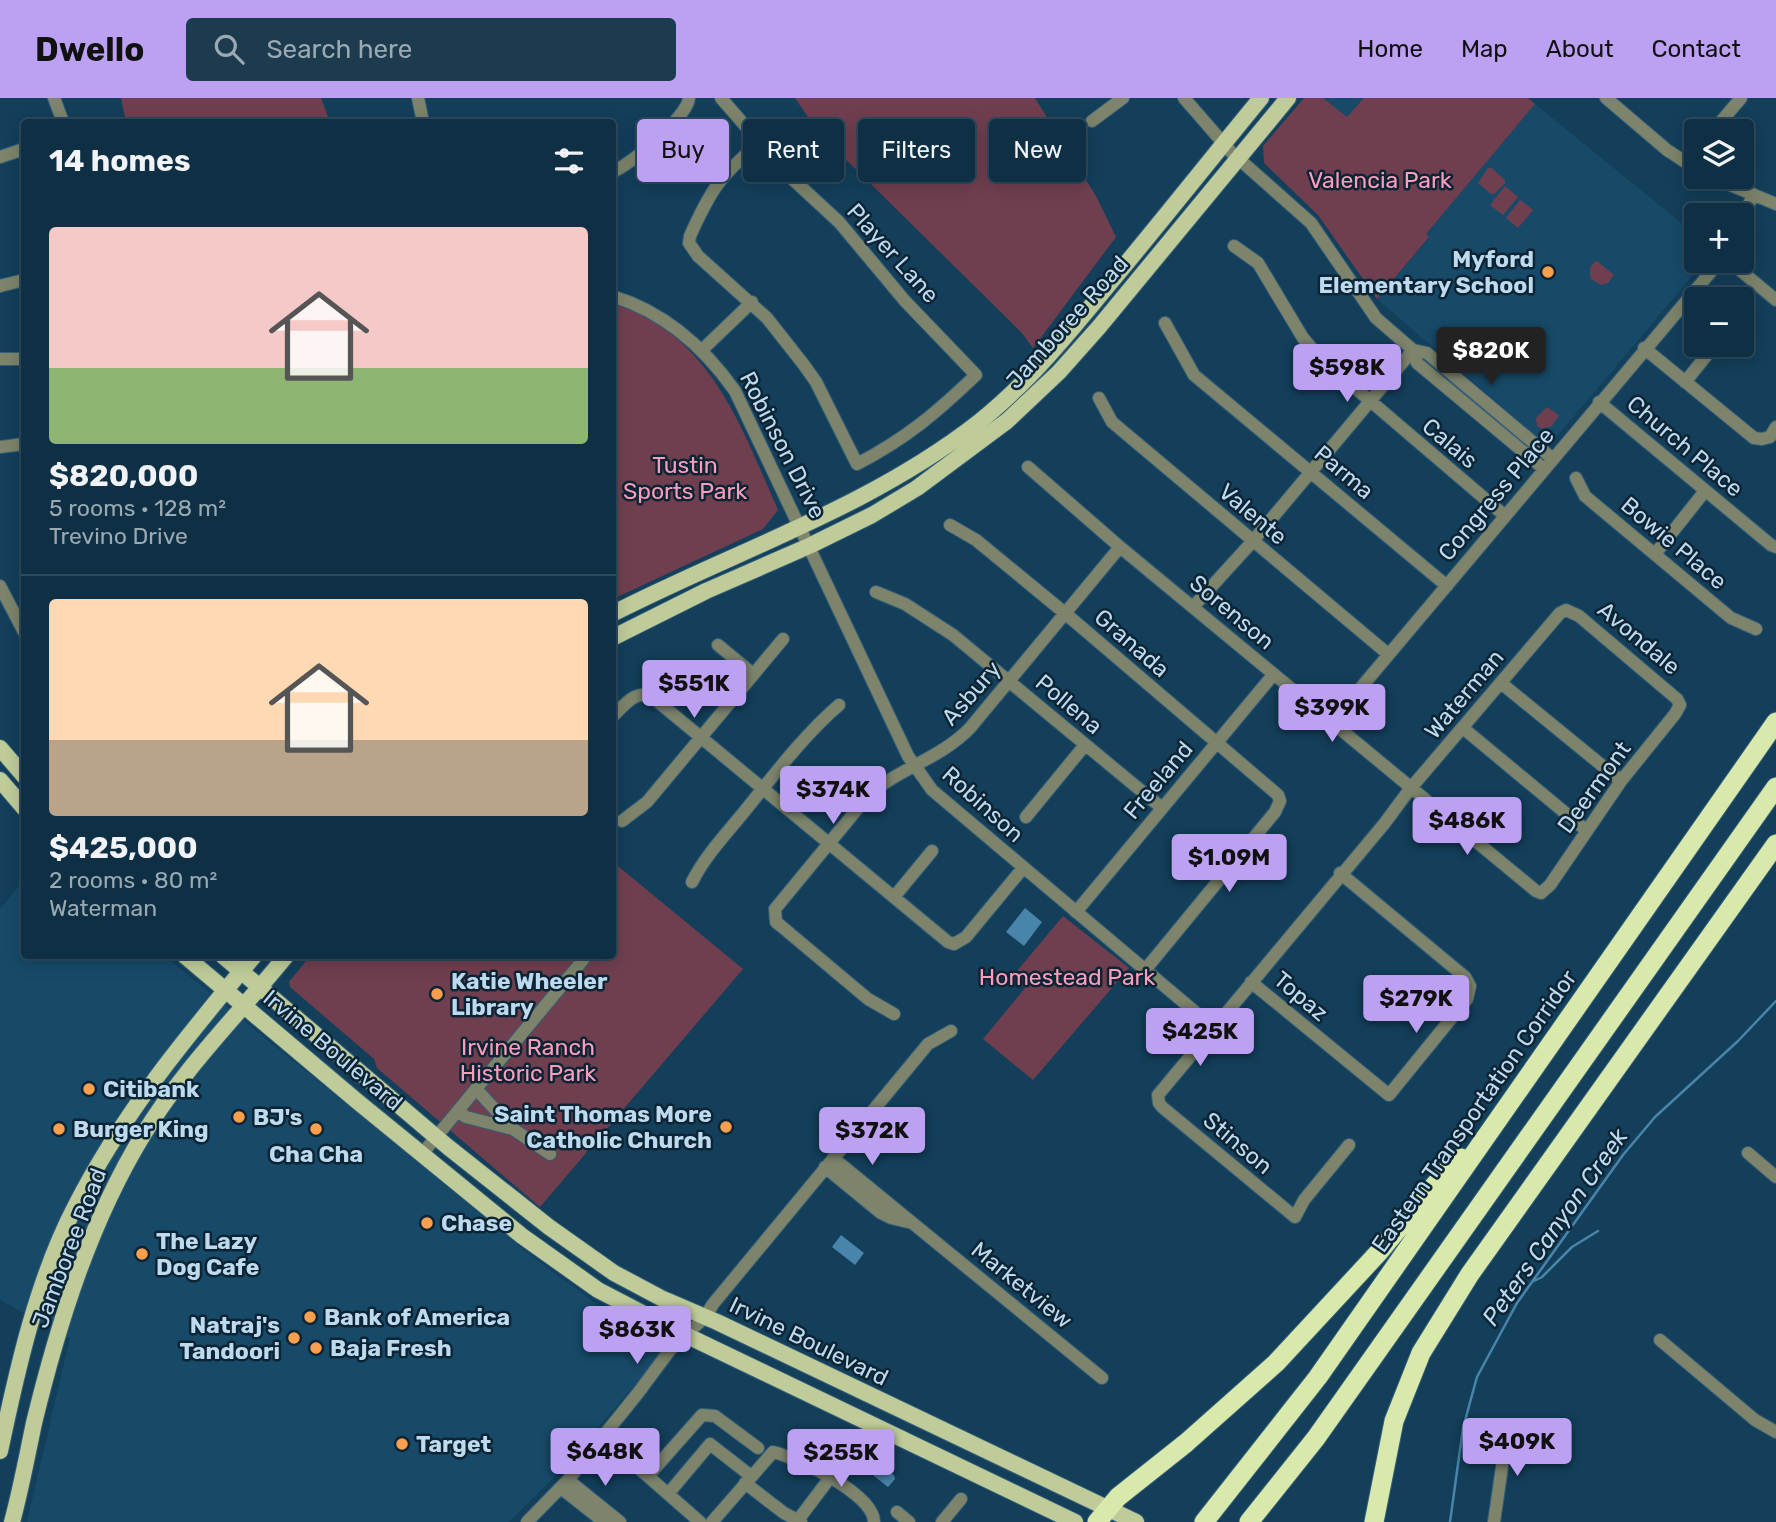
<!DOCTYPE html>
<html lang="en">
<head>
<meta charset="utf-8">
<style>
	:root { --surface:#0e2f44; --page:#1c3b4f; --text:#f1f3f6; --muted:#9ba9b2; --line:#2e4a5d; --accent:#bca0f2 }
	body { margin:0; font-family:Rubik,sans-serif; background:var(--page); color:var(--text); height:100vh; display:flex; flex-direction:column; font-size:26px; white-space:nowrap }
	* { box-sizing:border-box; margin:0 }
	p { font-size:23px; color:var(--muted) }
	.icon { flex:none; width:38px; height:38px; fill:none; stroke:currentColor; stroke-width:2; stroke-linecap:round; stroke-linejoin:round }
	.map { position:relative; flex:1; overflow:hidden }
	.side { position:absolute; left:21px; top:21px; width:595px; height:840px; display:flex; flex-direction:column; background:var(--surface); border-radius:7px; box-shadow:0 4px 18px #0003,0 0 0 2px var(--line) }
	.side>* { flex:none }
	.hud { position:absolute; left:637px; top:21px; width:665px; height:63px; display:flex; gap:14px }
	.tools { position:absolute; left:1684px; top:21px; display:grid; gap:14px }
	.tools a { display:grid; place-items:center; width:70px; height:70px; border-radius:7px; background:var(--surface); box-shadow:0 4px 18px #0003,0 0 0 2px var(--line); font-size:35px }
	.price { position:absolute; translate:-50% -60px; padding:0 16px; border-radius:7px; background:var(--accent); color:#111; font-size:23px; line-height:46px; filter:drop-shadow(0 2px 4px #0008) }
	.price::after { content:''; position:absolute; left:50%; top:42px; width:21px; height:16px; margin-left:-10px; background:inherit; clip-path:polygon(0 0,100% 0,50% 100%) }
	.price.selected { background:#222; color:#fff }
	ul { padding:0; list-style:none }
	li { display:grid; align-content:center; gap:14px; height:371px; padding:0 28px }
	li+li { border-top:2px solid var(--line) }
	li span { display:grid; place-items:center; height:217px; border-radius:7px; color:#555 }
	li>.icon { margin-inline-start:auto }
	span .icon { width:126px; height:126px; fill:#fffc; stroke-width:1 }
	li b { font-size:30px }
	h2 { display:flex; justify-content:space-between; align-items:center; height:84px; padding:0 28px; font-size:30px }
	.pill { padding:0 24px; border-radius:7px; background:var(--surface); box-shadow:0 4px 18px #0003,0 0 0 2px var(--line); font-size:24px; line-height:63px }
	.pill.selected { background:var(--accent); color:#111 }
	header { display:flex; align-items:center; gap:42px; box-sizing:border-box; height:98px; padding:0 35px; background:var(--accent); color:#111 }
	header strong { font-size:33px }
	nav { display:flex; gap:38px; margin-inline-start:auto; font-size:24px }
	.search { width:490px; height:63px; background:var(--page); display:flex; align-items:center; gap:18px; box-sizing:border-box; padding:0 24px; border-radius:7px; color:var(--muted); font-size:26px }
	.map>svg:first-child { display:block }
</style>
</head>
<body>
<header>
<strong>Dwello</strong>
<div class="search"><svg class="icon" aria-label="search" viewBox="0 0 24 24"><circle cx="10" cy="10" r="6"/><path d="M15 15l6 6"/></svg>Search here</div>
<nav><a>Home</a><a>Map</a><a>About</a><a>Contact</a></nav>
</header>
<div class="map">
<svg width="1776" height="1424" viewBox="0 0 1776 1424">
	<rect width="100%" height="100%" fill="#133f5a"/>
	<path fill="#174a69" d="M1323,0H1364L1347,20Z
		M1535,6L1696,137V163H1705L1553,343H1542L1377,201L1429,140L1426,136Z
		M24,782V858H165L530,1157L598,1207L668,1249L559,1374L509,1424H27L70,1240L0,1202V811Z"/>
	<path fill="#703f4f" d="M121,0H321L330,24H126Z
		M795,0H1035L1096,98L1116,139L1033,250L1021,234L818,34Z
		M1304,0H1323L1347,19L1364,0H1528L1535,6L1426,136L1429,139L1377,201L1318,117L1264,65L1263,48Z
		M1488,70H1492L1505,82V85L1494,96H1491L1478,85Z
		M1505,88L1518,99L1503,117L1490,107Z
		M1520,102L1533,112L1518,130L1506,120Z
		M1597,163L1614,177L1608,185L1601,187L1591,181C1589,174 1589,166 1597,163Z
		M613,206C710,235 741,328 778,412L763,431L613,501Z
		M1547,309L1559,317L1552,328L1542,331L1537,328L1536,320Z
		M613,764L743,871L540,1109L377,970L374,961L290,889L289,884L310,858H612Z
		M1063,818L1129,870L1033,982L983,941L1025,890L1012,879Z"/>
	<path fill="#4984ab" d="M704,26L710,33L705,38L706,47L701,49L696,46L691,51L684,43Z
		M1025,810L1042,824L1024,848L1006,834Z
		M841,1137L864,1155L855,1167L832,1149Z
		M877,1368L894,1377L895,1381L888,1389L869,1374Z"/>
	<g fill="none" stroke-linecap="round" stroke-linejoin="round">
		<path stroke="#4984ab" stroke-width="2.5" d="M1532,1184L1542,1179L1572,1149L1598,1133
			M1450,1424L1463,1330L1477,1279L1517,1205L1623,1057L1655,1019L1738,943L1776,903"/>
		<g stroke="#355e78" stroke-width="14">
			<path id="minor" d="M54,0L63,24
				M418,0L423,24
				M721,0L786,75L839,124L905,203L976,277C936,315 907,340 857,366L816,284L804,267L767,220L698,158L689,145L690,138C711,91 720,78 760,44
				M1184,0L1231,54L1311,125L1376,220L1413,252L1427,255L1553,361
				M1606,0L1667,52L1696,71
				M1092,23L1123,0
				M1713,33L1741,0
				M0,59L24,51
				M612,74C631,67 688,18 689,0
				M1711,79L1776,106
				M1741,126L1753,96
				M1234,148L1258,165L1303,240L1320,260L1504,417
				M1729,163L1776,202
				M0,188L24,182
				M612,198C664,214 704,249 735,293L908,658L932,692L1213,929
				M1165,225L1194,277L1447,488
				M1644,250L1754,340L1762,341L1770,339L1776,329
				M702,252L752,204
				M1413,252L1417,265L1544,371
				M0,261H24
				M1685,284L1715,247
				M1099,300L1112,324L1388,556
				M1599,304L1771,447L1776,449
				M0,349L24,346
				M1028,369L1120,449L1536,793L1541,795L1550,787L1621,683L1675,616L1680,607L1677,601L1579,518L1566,512L1560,515L1410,691L1384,726L1158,997L1159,1005L1162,1009L1295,1119L1304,1102L1349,1047
				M1576,380L1585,398L1731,520L1756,531
				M950,427L976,442L1066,516L1278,697L1280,703L1275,714L1145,872
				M1655,456L1705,393
				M0,488L24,534
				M876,494L905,506L953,537L1162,710
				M1193,509L1252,444L1413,252
				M718,547L753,576
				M1501,585L1621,683
				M612,619C624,608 634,592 651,598L948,844L954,846L966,839L1023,770
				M1332,624L1720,163
				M1463,630L1587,733
				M1026,719L1085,647
				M622,723L647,704L783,541
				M692,784C705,758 726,736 744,714C774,677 803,638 839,607
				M894,799L932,753
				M1076,814L1273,577
				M1251,884L1389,997L1467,901L1470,888L1465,879L1340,775
				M894,916L868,901L781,828L776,824L775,811L868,698C899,670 940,661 970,630L1120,449
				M477,992L513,1031L550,1056
				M459,1014L466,1019L513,1031
				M1748,1055L1776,1079
				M422,1056L583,862
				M833,1060L1102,1280
				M825,1069L881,1115L891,1120L912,1125
				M1660,1242L1755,1322L1776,1334
				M619,1353L700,1424
				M648,1378L702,1317L715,1318L758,1350
				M568,1382L620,1424
				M745,1385L784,1415L801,1424
				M561,1390L604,1424
				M668,1396L710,1346L751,1378
				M897,1414L909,1424
				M798,1422L826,1385L849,1339
				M527,1424L568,1382L638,1295L670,1252L705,1219L713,1206L928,946L951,933
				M712,1424L773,1354C798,1360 874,1396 874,1424
				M942,1424L961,1401
				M1494,1424L1504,1355L1501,1346L1514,1328"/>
		</g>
		<g stroke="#355e78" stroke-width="18">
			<path id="major" d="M612,516C735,453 869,410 979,324C1028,285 1070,234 1110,185C1161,124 1210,62 1261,0
				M612,540L706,493L809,448L872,417L917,390L1007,323L1059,274L1099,229L1288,0
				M0,650L24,678
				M0,682L24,710
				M185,858L358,1004L522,1138L598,1192L671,1230L1075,1424
				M223,858L448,1049L549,1129L614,1175L661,1200L717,1224L1136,1424
				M0,1353C17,1272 37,1182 75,1109C122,1016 188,937 254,858
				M12,1424C21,1391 27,1358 34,1325C58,1226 90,1124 143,1037C183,971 238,917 286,858"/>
		</g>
		<g stroke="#355e78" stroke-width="21">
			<path id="highway" d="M1097,1424L1118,1399L1186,1345L1276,1265L1379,1154L1448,1071L1461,1060
				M1204,1424L1318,1279L1776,624
				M1249,1424L1316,1340L1776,689
				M1374,1424L1394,1323L1421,1255L1470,1176L1776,746"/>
		</g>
		<use href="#minor" stroke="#7d846b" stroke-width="12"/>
		<use href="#major" stroke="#bfcc99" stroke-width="16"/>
		<use href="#highway" stroke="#d9e9ab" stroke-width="19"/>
	</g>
	<g fill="#fa9f4e" stroke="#0d2434" stroke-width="2.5">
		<circle cx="1548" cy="174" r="7"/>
		<circle cx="437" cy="896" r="7"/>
		<circle cx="89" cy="991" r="7"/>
		<circle cx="239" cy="1019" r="7"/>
		<circle cx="726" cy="1029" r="7"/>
		<circle cx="59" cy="1031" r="7"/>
		<circle cx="316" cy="1031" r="7"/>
		<circle cx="427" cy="1125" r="7"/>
		<circle cx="142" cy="1156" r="7"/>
		<circle cx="310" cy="1219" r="7"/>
		<circle cx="294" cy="1240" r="7"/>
		<circle cx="316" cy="1250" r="7"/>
		<circle cx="402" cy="1346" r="7"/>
	</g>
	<g text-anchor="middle" stroke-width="5" stroke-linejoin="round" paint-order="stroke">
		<g font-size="23" fill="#fc9ebb" stroke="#0d2434">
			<text x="1380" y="90">Valencia Park</text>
			<text x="685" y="375">Tustin<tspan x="685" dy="26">Sports Park</tspan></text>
			<text x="1067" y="887">Homestead Park</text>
			<text x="528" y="957">Irvine Ranch<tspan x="528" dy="26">Historic Park</tspan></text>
		</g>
		<g font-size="23" fill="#bedaee" stroke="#0d2434">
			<text transform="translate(893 155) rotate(48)" y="8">Player Lane</text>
			<text transform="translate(1067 224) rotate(-48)" y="8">Jamboree Road</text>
			<text transform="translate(1450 345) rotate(40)" y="8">Calais</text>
			<text transform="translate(783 347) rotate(63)" y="8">Robinson Drive</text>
			<text transform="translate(1685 348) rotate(40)" y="8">Church Place</text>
			<text transform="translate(1344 374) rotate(40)" y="8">Parma</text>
			<text transform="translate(1496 396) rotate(-50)" y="8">Congress Place</text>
			<text transform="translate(1253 416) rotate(40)" y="8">Valente</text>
			<text transform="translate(1674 445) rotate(40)" y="8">Bowie Place</text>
			<text transform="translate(1232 514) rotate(40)" y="8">Sorenson</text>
			<text transform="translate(1639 540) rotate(40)" y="8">Avondale</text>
			<text transform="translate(1132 545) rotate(41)" y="8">Granada</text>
			<text transform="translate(971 595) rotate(-49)" y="8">Asbury</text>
			<text transform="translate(1464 596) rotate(-50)" y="8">Waterman</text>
			<text transform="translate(1069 606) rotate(40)" y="8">Pollena</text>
			<text transform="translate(1158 682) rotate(-50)" y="8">Freeland</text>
			<text transform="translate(1594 689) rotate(-54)" y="8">Deermont</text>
			<text transform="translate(983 706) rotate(42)" y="8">Robinson</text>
			<text transform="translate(1301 898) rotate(40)" y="8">Topaz</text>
			<text transform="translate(333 952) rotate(40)" y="8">Irvine Boulevard</text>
			<text transform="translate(1474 1013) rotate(-55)" y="8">Eastern Transportation Corridor</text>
			<text transform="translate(1238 1045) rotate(40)" y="8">Stinson</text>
			<text transform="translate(69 1150) rotate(-69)" y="8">Jamboree Road</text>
			<text transform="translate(1022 1187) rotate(39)" y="8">Marketview</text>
			<text transform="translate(809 1243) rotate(26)" y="8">Irvine Boulevard</text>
		</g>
		<g font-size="23" font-weight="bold" fill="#bedaee" stroke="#0d2434" text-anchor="start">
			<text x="1534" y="169" text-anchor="end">Myford<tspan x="1534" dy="26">Elementary School</tspan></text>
			<text x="451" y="891">Katie Wheeler<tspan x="451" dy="26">Library</tspan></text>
			<text x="103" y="999">Citibank</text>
			<text x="712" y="1024" text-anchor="end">Saint Thomas More<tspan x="712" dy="26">Catholic Church</tspan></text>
			<text x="253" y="1027">BJ's</text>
			<text x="73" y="1039">Burger King</text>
			<text x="316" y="1064" text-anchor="middle">Cha Cha</text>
			<text x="441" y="1133">Chase</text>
			<text x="156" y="1151">The Lazy<tspan x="156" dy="26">Dog Cafe</tspan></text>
			<text x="324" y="1227">Bank of America</text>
			<text x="280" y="1235" text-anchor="end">Natraj's<tspan x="280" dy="26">Tandoori</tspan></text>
			<text x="330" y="1258">Baja Fresh</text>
			<text x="416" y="1354">Target</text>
		</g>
		<g font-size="24" font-style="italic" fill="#bbdbf2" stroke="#0d2434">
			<text transform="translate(1555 1129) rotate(-55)" y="8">Peters Canyon Creek</text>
		</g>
	</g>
</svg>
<div class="tools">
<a><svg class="icon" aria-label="layers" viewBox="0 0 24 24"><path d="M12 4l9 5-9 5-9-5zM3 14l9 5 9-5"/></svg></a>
<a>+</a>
<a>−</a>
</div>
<b class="price selected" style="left:1491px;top:289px">$820K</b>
<b class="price" style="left:1347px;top:306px">$598K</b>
<b class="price" style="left:694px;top:622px">$551K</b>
<b class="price" style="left:1332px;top:646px">$399K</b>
<b class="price" style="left:833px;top:728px">$374K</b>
<b class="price" style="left:1467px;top:759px">$486K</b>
<b class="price" style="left:1229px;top:796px">$1.09M</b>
<b class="price" style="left:1416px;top:937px">$279K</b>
<b class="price" style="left:1200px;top:970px">$425K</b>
<b class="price" style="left:872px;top:1069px">$372K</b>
<b class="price" style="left:637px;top:1268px">$863K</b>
<b class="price" style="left:1517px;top:1380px">$409K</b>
<b class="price" style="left:605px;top:1390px">$648K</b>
<b class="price" style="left:841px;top:1391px">$255K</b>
<div class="hud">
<a class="pill selected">Buy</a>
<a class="pill">Rent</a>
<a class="pill">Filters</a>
<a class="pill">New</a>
</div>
<section class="side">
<h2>14 homes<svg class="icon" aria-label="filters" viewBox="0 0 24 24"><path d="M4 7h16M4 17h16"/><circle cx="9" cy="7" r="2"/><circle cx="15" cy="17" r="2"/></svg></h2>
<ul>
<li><span style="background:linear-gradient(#f6c9c9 65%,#8fb573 0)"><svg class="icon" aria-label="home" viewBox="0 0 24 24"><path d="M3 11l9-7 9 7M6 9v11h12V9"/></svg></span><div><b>$820,000</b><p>5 rooms · 128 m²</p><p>Trevino Drive</p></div></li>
<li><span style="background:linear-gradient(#ffd9b3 65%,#b9a48a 0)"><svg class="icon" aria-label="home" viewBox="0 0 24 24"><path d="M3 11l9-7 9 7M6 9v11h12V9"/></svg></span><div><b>$425,000</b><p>2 rooms · 80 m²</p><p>Waterman</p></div></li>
</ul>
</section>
</div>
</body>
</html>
